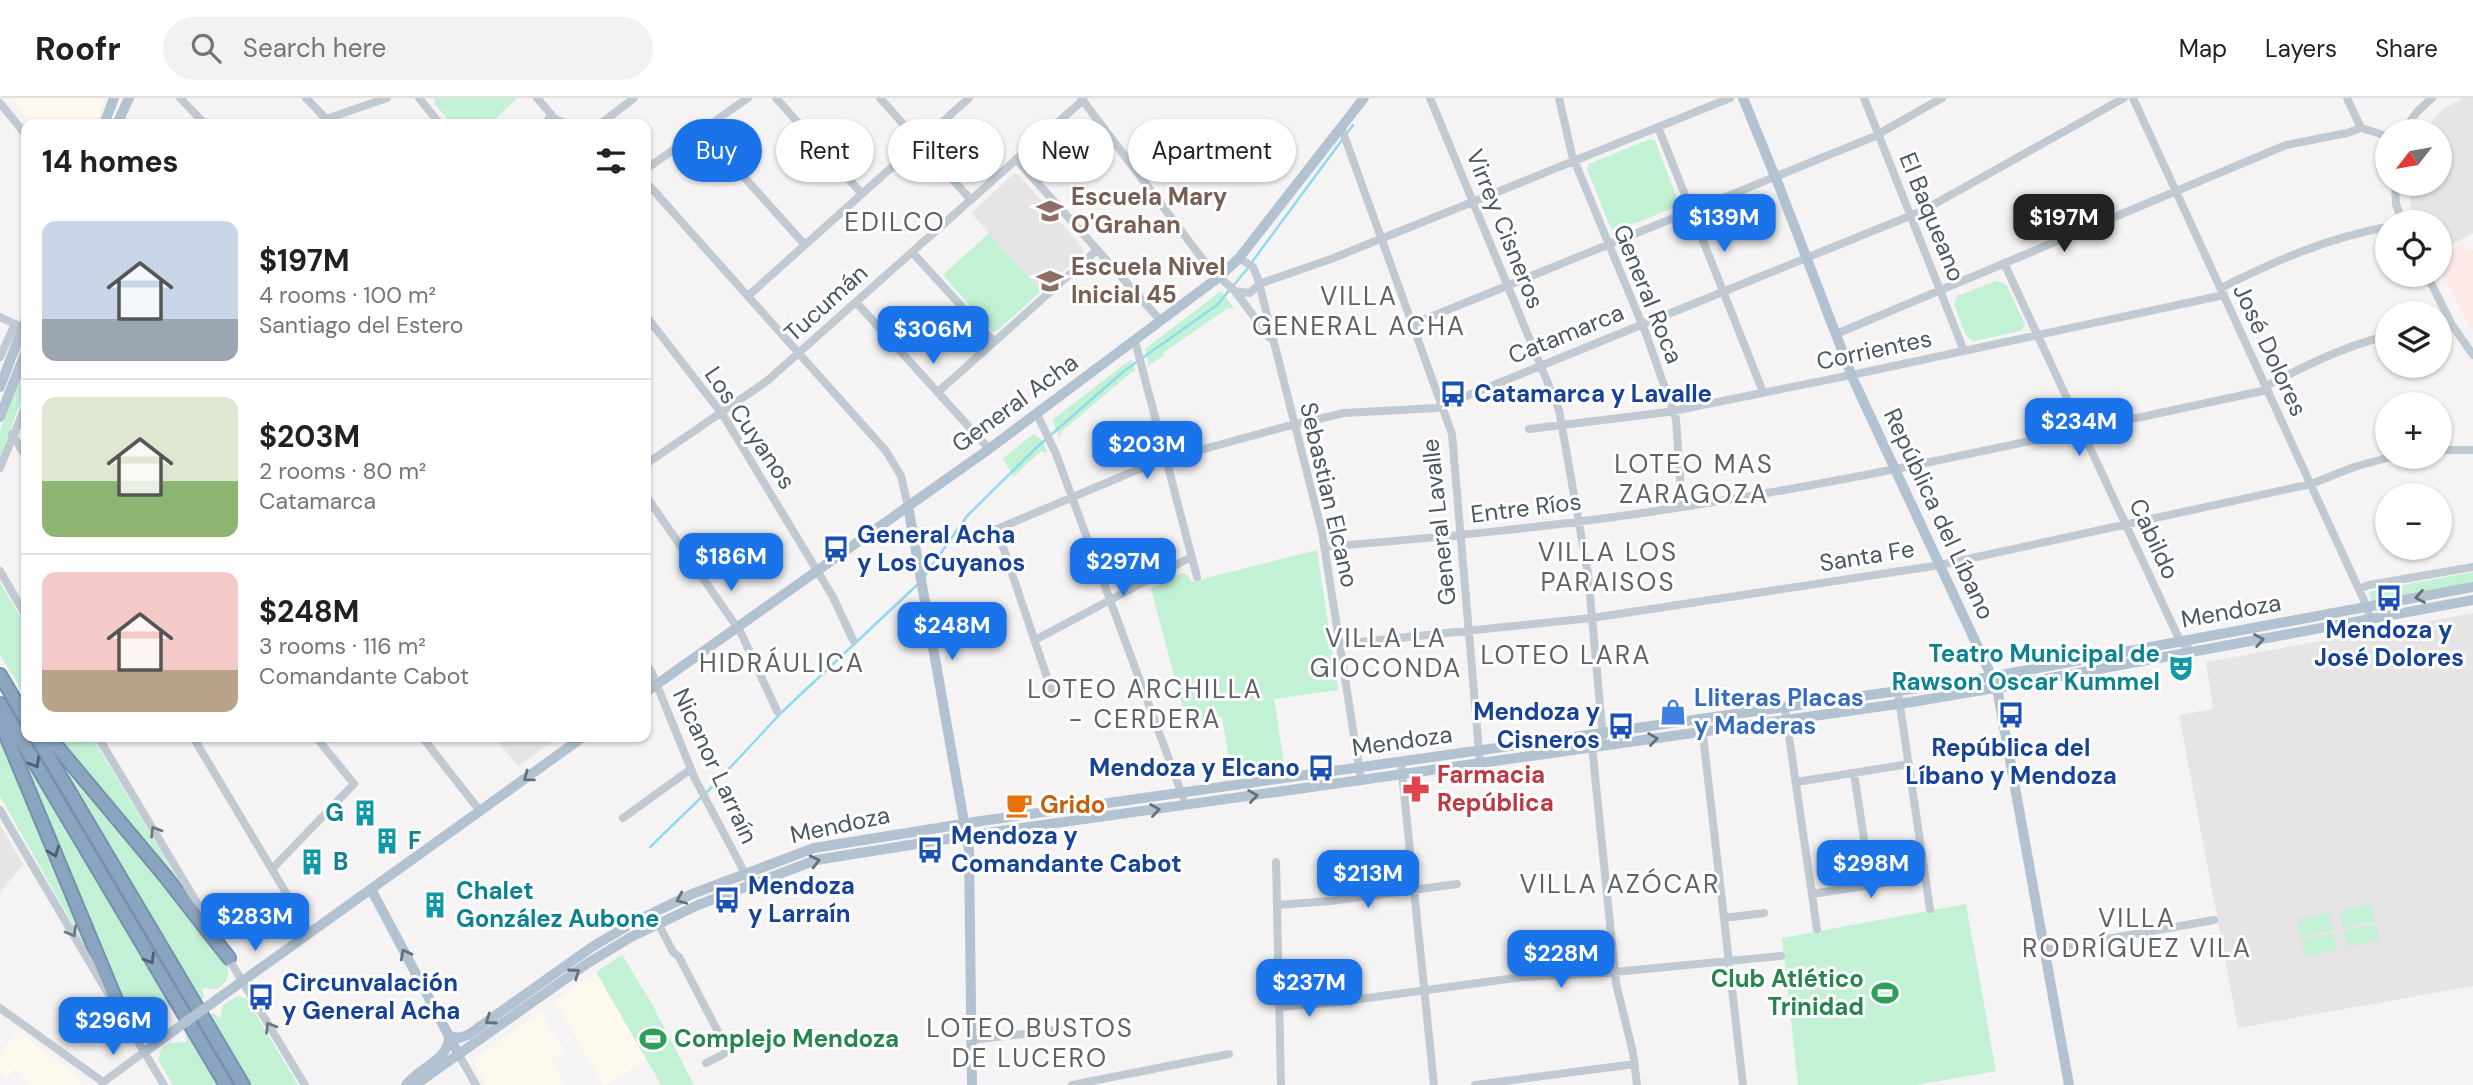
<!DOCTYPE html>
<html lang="en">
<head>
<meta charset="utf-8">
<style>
	:root { --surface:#fff; --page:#f2f2f2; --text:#202124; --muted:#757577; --line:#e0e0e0; --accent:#1a73e8 }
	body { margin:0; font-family:"DM Sans",sans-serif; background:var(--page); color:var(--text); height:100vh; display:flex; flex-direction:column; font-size:26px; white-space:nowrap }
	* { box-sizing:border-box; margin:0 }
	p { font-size:23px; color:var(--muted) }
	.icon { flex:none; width:38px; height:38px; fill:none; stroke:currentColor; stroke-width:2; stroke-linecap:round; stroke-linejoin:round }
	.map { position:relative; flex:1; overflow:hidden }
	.sheet { position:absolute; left:21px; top:21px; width:630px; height:623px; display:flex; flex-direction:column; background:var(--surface); border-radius:14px; box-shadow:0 2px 5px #0004 }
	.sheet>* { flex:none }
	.hud { position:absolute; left:672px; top:21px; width:665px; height:63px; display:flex; gap:14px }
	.needle { width:46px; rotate:239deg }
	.controls { position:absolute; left:2375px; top:21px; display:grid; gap:14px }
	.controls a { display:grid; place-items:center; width:77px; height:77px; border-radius:50%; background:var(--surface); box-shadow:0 2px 5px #0004; font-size:35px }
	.price { position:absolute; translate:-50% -60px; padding:0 16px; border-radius:14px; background:var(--accent); color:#fff; font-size:23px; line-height:46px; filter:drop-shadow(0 2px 4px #0008) }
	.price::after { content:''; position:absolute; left:50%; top:42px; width:21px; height:16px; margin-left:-10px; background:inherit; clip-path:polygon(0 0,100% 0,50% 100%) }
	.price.current { background:#222; color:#fff }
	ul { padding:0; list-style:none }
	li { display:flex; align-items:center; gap:21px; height:175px; padding:0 21px }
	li+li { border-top:2px solid var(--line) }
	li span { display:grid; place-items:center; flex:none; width:196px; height:140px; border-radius:14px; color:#555 }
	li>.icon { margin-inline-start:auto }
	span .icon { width:84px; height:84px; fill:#fffc; stroke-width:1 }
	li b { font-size:30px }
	h2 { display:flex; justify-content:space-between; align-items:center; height:84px; padding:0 21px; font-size:30px }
	.chip { padding:0 24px; border-radius:32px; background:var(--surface); box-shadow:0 2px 5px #0004; font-size:24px; line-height:63px }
	.chip.current { background:var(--accent); color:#fff }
	header { display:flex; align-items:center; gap:42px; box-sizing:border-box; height:98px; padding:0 35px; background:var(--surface); border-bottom:2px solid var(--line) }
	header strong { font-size:33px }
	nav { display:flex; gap:38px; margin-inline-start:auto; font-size:24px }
	.search { width:490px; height:63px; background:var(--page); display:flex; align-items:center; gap:18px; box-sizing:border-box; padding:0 24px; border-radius:38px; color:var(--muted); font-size:26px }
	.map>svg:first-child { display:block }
</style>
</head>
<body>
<header>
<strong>Roofr</strong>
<div class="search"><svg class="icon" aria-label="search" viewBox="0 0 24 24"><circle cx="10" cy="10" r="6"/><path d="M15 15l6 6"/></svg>Search here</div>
<nav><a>Map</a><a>Layers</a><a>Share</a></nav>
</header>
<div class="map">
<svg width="2473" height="987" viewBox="0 0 2473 987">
	<rect width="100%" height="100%" fill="#f5f3f3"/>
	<path fill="#fdf9ef" d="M12,0H105L96,26H33Z
		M596,874L647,962L605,987H603L555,903Z
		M541,913L565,954L551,962L565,987H486L475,967L477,960Z
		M17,933L81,980L80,987H29L17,971L5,980L0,973V958Z"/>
	<path fill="#e6e4e5" d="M2463,0H2473V135L2440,153V124H2418L2411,109L2408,86H2440V33H2423L2443,11Z
		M1014,76H1018L1083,150V156L1041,193L971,115Z
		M2473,515V888L2238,930L2179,617L2213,611L2206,564L2347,538L2352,541L2360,539L2362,536Z
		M494,639H559L518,668Z
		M0,727L23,766L0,795Z"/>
	<path fill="#fce8e6" d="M2462,146L2466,155L2473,152V234L2440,169V158Z"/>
	<path fill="#c3f1d5" d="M435,0H517L490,26H452L435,6Z
		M1650,41L1655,43L1678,103L1676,109L1615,133L1611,131L1587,71L1589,66Z
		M989,135L1041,193L997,233H992L943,177Z
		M1996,183L2006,186L2025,227L2021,233L1974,243L1966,238L1954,206L1957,198Z
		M1221,193L1235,211L1228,210L1163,255L1164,258L1150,266L1149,269L1145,251Z
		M1130,262L1133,263L1135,273H1133L1061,334L1060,340L1052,322Z
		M26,268V289L0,360V332Z
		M1034,336L1043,343L1047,355L1041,353L1013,379L1003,360Z
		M1317,452L1338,592L1274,601L1285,670L1232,678L1222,619L1187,625L1151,491L1182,475L1188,477L1191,484Z
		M2473,474V485L2374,504L2371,502L2369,495L2372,493Z
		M0,484L26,529V599L0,557Z
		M0,636L89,852L88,853L0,698Z
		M56,639H92L190,802Z
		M49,646L146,760L227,868C231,880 226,884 217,891L202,890L204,900L201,902Z
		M18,652L170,906L160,932L147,941L120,897Z
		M1966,806L1996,973L1916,987H1798L1782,840Z
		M2371,806L2375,823L2343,830L2339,813Z
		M2329,815L2333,832L2301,839L2297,822Z
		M2376,826L2379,842L2348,849L2344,833Z
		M2333,835L2337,852L2305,859L2301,842Z
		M622,857L651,904L694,987H661L596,874Z
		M238,898L246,900L298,987H251L210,917L213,915L220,921L223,907Z
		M186,934L218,987H173L158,962L162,951L169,945L187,944L185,935Z"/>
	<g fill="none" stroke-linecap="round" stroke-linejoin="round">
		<path stroke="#90daee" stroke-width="2.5" d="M1252,164L1353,27
			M924,479L967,418L1036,350L1124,273L1217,207L1248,170
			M650,749L711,690L782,614L917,487"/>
		<g stroke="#7690ad" stroke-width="16">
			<path id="highway" d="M0,577L26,621
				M0,606L226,987
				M0,623L124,921
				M37,639L243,987
				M49,639L165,778L229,860"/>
		</g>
		<path stroke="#c1cad2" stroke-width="8" d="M180,0L205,26
			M306,0L331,26
			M419,0L440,26
			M537,0L555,21L568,26
			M776,0L862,96
			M880,0L971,102
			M1081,0L1210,171L1235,193L1269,239
			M1430,0L1559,312L1588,476L1603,640
			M1559,0L1572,57L1646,236L1676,321L1682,409
			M1864,0L1964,253
			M2133,0L2367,509L2370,522
			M2347,0L2361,30
			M0,5L26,37
			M326,21L387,0
			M546,26L551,16
			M600,26L634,0
			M1341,29L1452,336L1480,665
			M1658,29L1763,294
			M702,32L805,147
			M2403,33L2417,14L2432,0
			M1016,61L1161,223
			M646,71L748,0
			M646,84L886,353L901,378L908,408
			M2395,86L2396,106L2402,124
			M912,154L994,244
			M1239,160L1253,169L1258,181L1322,434L1361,682
			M2004,165L2180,543L2192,554
			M2427,177L2452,227L2473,257
			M2221,190C2275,163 2327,140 2387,129
			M1235,193L1250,195L1259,186L1331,161L1730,0
			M748,198L969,0
			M856,204L989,351
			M646,218L723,317L833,499L853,542
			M0,219L15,226L26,236
			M1413,226L1873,39L1942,0
			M1836,236L2286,47L2347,35L2361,30L2387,38
			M1135,243L1197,479
			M0,259L15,226
			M2266,288C2305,268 2344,248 2387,238
			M938,294L1097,152
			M1037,316L1056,356L1183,699
			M1529,331L1668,314L1861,275L2224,197
			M12,336L26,359
			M2440,352H2473
			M646,366L767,283L1083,2
			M0,370L26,307
			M646,398L741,535L777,613
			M1324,449C1444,439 1563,428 1682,409C1879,379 2073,333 2267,292
			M0,473L26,518
			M2359,491L2369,487L2473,469
			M1035,542L1191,459
			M1340,546L1592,520L1940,467L2311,386L2354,369L2391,359
			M646,566L652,575L695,681L748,781
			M1898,594L1930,811
			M1053,597L997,431L1156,364L1284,329L1344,315L1437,310L1922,113L2124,0
			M1785,611L1817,831
			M1702,628L1743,987
			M1591,638L1616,885L1633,955L1637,987
			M98,639L218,840
			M193,639L310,835
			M422,639L480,713
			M1401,665L1434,987
			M1854,675L1871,787
			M1796,684L1909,666
			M0,712L110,899
			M623,720L691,671
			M1276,764L1281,987
			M272,771L354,686L316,639
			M1812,796L1925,779
			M1277,807L1330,803L1457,786
			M1724,820L1764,815
			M658,825L673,854L679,859L726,949L724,956L706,965
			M2045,852L2214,822
			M227,858L305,987
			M1338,904L1523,879L1604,875L1781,858
			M1279,909L1336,904
			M0,910L103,984
			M123,919L164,987
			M971,942L1066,931
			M459,957L476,987
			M102,985L144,954
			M1072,987L1229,956
			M1475,987L1635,966"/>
		<path stroke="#b3c2d1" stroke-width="10" d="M1743,0L1779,88L1853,281L1997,590L2069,987
			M104,26L114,0
			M117,26L129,0
			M0,289L26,221
			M0,319L26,253
			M908,408L969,752L972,987
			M646,594L989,351L1219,179L1239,160L1364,0
			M371,791L459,957
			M219,900L583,639
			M449,938L459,940L468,937L592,849L634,824L692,796L814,750L981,723L1968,583L2473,489
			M144,954L165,939
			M406,987C419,970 450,961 449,938
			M415,987L588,865L631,839L698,807L816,762L979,736L1912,604L2018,586L2473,502"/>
		<use href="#highway" stroke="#8ba5c1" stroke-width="12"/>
		<path stroke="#b3c2d1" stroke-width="10" d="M165,939L219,900"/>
	</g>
	<defs><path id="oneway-chevron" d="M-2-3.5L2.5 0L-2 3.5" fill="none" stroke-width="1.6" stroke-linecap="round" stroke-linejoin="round" transform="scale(1.75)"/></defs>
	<g stroke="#64717d">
		<use href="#oneway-chevron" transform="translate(2420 499) rotate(170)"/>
		<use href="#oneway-chevron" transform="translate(2259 542) rotate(-10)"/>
		<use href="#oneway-chevron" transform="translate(1653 641) rotate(-8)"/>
		<use href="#oneway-chevron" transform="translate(528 679) rotate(144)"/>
		<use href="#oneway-chevron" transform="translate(1253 698) rotate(-8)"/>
		<use href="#oneway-chevron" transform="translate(1155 712) rotate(-8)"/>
		<use href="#oneway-chevron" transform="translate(815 763) rotate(-14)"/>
		<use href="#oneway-chevron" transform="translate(681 801) rotate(157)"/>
		<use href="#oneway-chevron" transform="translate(405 856) rotate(-118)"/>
		<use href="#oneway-chevron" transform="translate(575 875) rotate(-35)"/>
		<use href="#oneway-chevron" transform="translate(490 922) rotate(145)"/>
	</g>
	<g stroke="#505e6b">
		<use href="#oneway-chevron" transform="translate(35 665) rotate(60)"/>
		<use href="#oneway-chevron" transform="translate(54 754) rotate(68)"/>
		<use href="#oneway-chevron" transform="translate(150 861) rotate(59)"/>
	</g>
	<g stroke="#6e7983">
		<use href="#oneway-chevron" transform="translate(155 733) rotate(-121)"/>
		<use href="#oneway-chevron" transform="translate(72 834) rotate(60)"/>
		<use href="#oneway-chevron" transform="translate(270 929) rotate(-121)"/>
	</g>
	<defs>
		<g id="school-bare" transform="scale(2.1)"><path d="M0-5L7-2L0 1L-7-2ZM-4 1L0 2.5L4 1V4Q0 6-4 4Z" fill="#8d6e63" stroke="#fff" stroke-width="2.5" paint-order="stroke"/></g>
		<g id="bus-bare" transform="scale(2.1)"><path d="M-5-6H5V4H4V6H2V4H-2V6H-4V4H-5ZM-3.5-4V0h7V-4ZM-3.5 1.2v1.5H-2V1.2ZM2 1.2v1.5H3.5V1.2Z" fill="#1a4fb4" stroke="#fff" stroke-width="2.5" paint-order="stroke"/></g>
		<g id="theatre-bare" transform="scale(2.1)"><path d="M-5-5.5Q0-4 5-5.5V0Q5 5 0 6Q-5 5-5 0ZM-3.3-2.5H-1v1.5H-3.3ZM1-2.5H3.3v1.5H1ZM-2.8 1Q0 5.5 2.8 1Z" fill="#0f9aa8" stroke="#fff" stroke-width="2.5" paint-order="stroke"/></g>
		<g id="shop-bare" transform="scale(2.1)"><path d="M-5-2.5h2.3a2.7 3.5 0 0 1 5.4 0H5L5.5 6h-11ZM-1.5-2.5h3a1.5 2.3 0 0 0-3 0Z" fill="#3f7fe0" stroke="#fff" stroke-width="2.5" paint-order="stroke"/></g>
		<g id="pharmacy-bare" transform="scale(2.1)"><path d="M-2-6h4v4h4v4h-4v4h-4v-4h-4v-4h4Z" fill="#e0444e" stroke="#fff" stroke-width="2.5" paint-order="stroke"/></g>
		<g id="cafe-bare" transform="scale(2.1)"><path d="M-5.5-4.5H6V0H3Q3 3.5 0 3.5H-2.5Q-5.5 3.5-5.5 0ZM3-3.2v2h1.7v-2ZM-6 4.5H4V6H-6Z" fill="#e8710a" stroke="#fff" stroke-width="2.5" paint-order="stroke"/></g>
		<g id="building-bare" transform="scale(2.1)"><path d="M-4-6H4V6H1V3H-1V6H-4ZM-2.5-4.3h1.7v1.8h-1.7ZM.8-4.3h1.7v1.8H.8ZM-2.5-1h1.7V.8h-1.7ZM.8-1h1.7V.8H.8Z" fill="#0f9aa8" stroke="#fff" stroke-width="2.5" paint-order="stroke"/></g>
		<g id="stadium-bare" transform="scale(2.1)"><path d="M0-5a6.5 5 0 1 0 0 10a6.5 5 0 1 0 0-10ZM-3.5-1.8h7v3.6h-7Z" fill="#2e9e5b" stroke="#fff" stroke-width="2.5" paint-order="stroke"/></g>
	</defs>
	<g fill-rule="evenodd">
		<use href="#school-bare" x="1050" y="113"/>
		<use href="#school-bare" x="1050" y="183"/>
		<use href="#bus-bare" x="1453" y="296"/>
		<use href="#bus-bare" x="836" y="451"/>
		<use href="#bus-bare" x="2389" y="500"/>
		<use href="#theatre-bare" x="2181" y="570"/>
		<use href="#shop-bare" x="1673" y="614"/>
		<use href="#bus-bare" x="2011" y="617"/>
		<use href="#bus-bare" x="1621" y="628"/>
		<use href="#bus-bare" x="1321" y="670"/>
		<use href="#pharmacy-bare" x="1416" y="691"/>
		<use href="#cafe-bare" x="1019" y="707"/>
		<use href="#building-bare" x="365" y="715"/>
		<use href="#building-bare" x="387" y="743"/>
		<use href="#bus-bare" x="930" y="752"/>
		<use href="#building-bare" x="312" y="764"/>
		<use href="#bus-bare" x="727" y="802"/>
		<use href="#building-bare" x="435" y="807"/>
		<use href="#stadium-bare" x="1885" y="895"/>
		<use href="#bus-bare" x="261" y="899"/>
		<use href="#stadium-bare" x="653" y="941"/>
	</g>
	<g text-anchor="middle" stroke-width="6" stroke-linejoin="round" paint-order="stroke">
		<g font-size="24" font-weight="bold" fill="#785e54" stroke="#fff" text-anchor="start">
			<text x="1071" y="107">Escuela Mary<tspan x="1071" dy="28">O'Grahan</tspan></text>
			<text x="1071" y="177">Escuela Nivel<tspan x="1071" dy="28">Inicial 45</tspan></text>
		</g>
		<g font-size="24" fill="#4a5661" stroke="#fff">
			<text transform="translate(1932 119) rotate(68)" y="8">El Baqueano</text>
			<text transform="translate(1505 131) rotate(68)" y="8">Virrey Cisneros</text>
			<text transform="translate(1648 196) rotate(68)" y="8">General Roca</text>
			<text transform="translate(826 205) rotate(-42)" y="8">Tucumán</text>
			<text transform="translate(1566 236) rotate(-22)" y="8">Catamarca</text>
			<text transform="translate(1874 252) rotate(-12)" y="8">Corrientes</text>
			<text transform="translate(2270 252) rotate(65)" y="8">José Dolores</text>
			<text transform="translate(1015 305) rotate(-36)" y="8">General Acha</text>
			<text transform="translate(750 330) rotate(56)" y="8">Los Cuyanos</text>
			<text transform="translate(1329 397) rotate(77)" y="8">Sebastian Elcano</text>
			<text transform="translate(1526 410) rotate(-7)" y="8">Entre Ríos</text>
			<text transform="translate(1939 416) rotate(65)" y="8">República del Líbano</text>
			<text transform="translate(1439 424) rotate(-96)" y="8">General Lavalle</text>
			<text transform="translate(2154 441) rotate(65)" y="8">Cabildo</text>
			<text transform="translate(1867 458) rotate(-9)" y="8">Santa Fe</text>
			<text transform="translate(2231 513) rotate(-10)" y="8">Mendoza</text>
			<text transform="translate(1402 643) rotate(-8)" y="8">Mendoza</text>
			<text transform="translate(715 668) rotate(65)" y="8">Nicanor Larraín</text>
			<text transform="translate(840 727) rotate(-12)" y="8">Mendoza</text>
		</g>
		<g font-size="24" font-weight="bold" fill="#164399" stroke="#fff" text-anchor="start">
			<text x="1474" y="304">Catamarca y Lavalle</text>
			<text x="857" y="445">General Acha<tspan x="857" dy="28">y Los Cuyanos</tspan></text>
			<text x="2389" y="540" text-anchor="middle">Mendoza y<tspan x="2389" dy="28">José Dolores</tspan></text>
			<text x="1600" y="622" text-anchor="end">Mendoza y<tspan x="1600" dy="28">Cisneros</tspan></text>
			<text x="2011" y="658" text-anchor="middle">República del<tspan x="2011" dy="28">Líbano y Mendoza</tspan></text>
			<text x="1300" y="678" text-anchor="end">Mendoza y Elcano</text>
			<text x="951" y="746">Mendoza y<tspan x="951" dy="28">Comandante Cabot</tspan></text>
			<text x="748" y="796">Mendoza<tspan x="748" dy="28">y Larraín</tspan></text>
			<text x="282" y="893">Circunvalación<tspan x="282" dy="28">y General Acha</tspan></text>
		</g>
		<g font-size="24" font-weight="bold" fill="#0d838f" stroke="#fff" text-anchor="start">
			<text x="2160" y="564" text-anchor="end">Teatro Municipal de<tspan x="2160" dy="28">Rawson Oscar Kummel</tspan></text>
			<text x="344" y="723" text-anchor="end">G</text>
			<text x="408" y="751">F</text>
			<text x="333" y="772">B</text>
			<text x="456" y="801">Chalet<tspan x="456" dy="28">González Aubone</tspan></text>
		</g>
		<g font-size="24" font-weight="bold" fill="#366cbe" stroke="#fff" text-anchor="start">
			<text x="1694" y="608">Lliteras Placas<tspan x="1694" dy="28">y Maderas</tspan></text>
		</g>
		<g font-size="24" font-weight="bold" fill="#be3a42" stroke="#fff" text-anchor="start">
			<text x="1437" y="685">Farmacia<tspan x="1437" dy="28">República</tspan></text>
		</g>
		<g font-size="24" font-weight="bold" fill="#c56008" stroke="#fff" text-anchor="start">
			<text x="1040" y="715">Grido</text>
		</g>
		<g font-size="24" font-weight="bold" fill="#27864d" stroke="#fff" text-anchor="end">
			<text x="1864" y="889">Club Atlético<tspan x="1864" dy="28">Trinidad</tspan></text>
			<text x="674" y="949" text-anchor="start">Complejo Mendoza</text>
		</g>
		<g font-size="26" letter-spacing="2" fill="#5f6368" stroke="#fff">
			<text x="895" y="133">EDILCO</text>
			<text x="1359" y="207">VILLA<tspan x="1359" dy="30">GENERAL ACHA</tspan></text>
			<text x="1694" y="375">LOTEO MAS<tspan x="1694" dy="30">ZARAGOZA</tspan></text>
			<text x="1608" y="463">VILLA LOS<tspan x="1608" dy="30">PARAISOS</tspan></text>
			<text x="1386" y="549">VILLA LA<tspan x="1386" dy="30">GIOCONDA</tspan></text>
			<text x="1566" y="566">LOTEO LARA</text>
			<text x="782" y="574">HIDRÁULICA</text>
			<text x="1145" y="600">LOTEO ARCHILLA<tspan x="1145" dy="30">- CERDERA</tspan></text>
			<text x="1620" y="795">VILLA AZÓCAR</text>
			<text x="2137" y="829">VILLA<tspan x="2137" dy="30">RODRÍGUEZ VILA</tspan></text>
			<text x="1030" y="939">LOTEO BUSTOS<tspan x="1030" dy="30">DE LUCERO</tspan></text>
		</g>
	</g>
</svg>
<div class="controls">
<a><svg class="needle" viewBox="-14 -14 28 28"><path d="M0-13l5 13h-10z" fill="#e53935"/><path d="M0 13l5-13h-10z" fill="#757577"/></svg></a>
<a><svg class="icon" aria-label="locate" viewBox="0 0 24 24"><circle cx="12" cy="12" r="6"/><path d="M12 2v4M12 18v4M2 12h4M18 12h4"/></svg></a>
<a><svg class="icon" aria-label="layers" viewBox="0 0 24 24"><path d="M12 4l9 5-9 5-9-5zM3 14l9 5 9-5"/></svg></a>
<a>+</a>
<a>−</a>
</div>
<b class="price" style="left:1724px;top:156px">$139M</b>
<b class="price current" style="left:2064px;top:156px">$197M</b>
<b class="price" style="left:933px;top:268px">$306M</b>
<b class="price" style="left:2079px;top:360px">$234M</b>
<b class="price" style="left:1147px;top:383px">$203M</b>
<b class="price" style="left:731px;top:495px">$186M</b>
<b class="price" style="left:1123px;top:500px">$297M</b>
<b class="price" style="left:952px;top:564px">$248M</b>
<b class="price" style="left:1871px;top:802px">$298M</b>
<b class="price" style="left:1368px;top:812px">$213M</b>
<b class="price" style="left:255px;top:855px">$283M</b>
<b class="price" style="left:1561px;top:892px">$228M</b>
<b class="price" style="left:1309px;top:921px">$237M</b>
<b class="price" style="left:113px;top:959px">$296M</b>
<div class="hud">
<a class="chip current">Buy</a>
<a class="chip">Rent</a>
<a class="chip">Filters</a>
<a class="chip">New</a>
<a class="chip">Apartment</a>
</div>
<section class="sheet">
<h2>14 homes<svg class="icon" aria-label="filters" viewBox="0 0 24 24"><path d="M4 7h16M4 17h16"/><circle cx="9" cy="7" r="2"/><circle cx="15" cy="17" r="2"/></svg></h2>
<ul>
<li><span style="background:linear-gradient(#c9d6e8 70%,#9aa5b1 0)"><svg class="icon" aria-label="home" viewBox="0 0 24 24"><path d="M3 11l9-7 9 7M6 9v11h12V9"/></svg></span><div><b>$197M</b><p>4 rooms · 100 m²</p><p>Santiago del Estero</p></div></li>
<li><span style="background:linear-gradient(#dfe7d0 60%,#8fb573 0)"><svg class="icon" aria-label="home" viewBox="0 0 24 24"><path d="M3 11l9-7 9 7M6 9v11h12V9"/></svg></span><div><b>$203M</b><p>2 rooms · 80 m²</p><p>Catamarca</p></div></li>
<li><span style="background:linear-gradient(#f6c9c9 70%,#b9a48a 0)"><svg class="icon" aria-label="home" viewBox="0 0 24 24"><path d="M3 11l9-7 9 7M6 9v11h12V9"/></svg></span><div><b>$248M</b><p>3 rooms · 116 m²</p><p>Comandante Cabot</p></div></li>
</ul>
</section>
</div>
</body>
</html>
